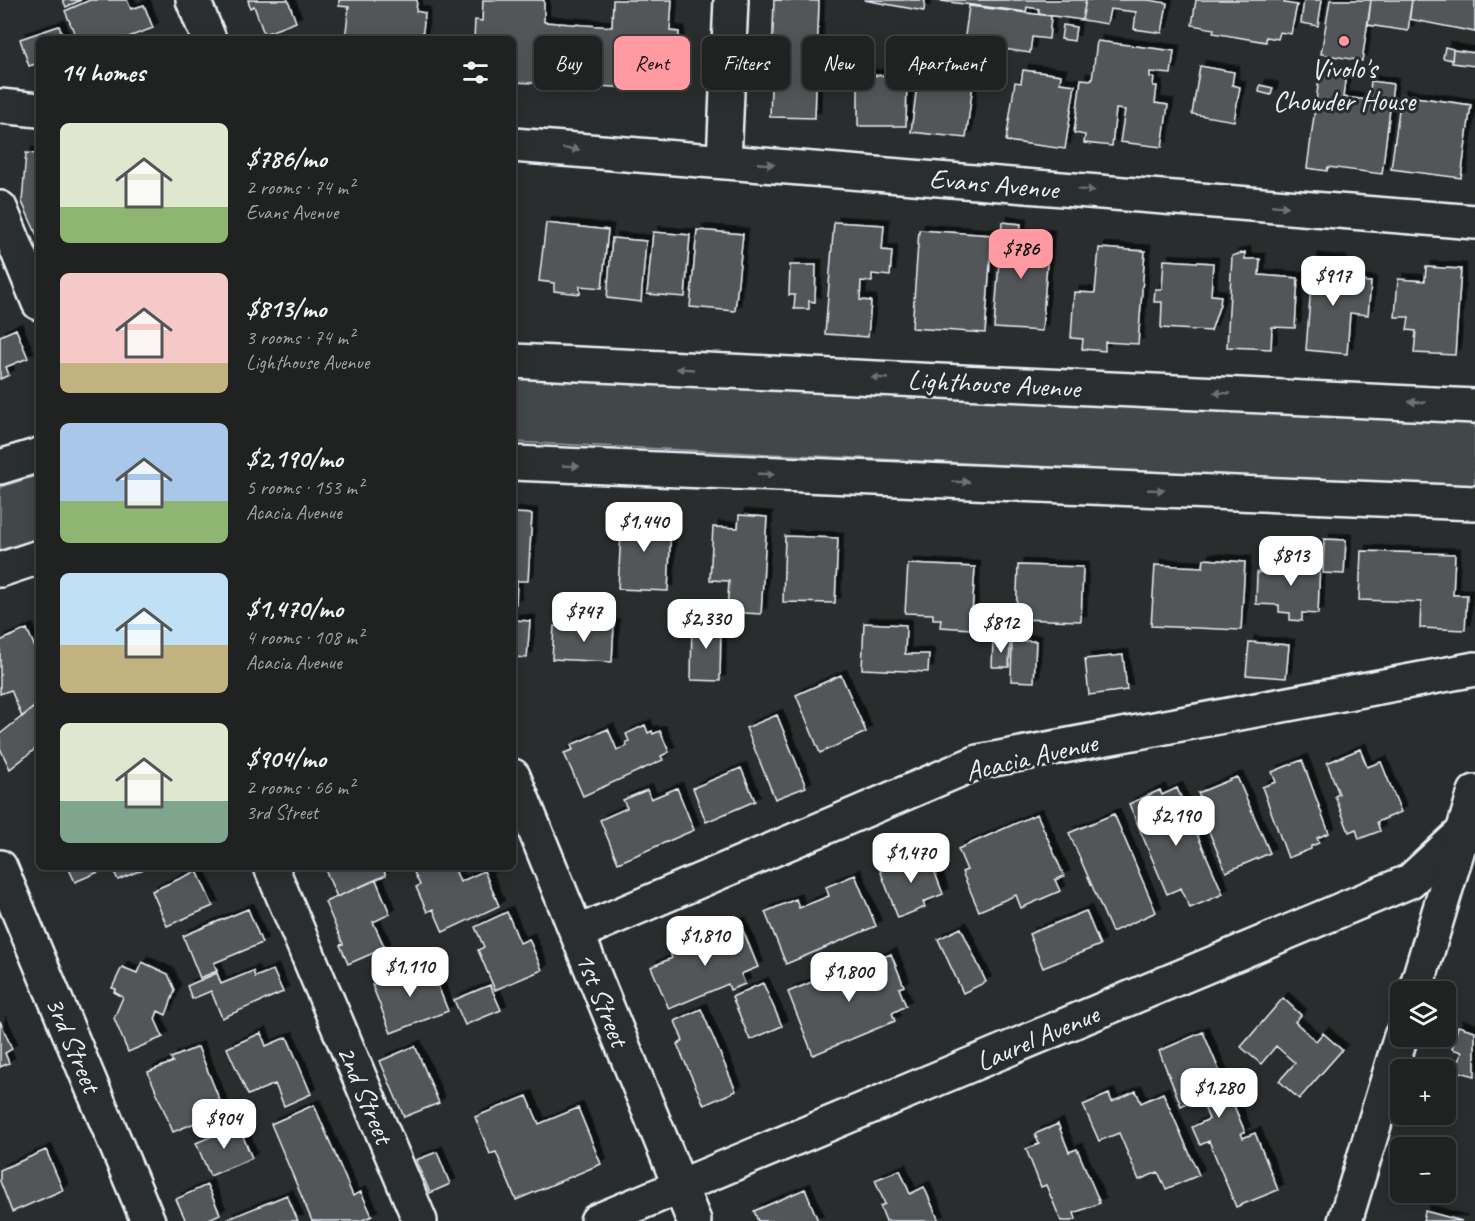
<!DOCTYPE html>
<html lang="en">
<head>
<meta charset="utf-8">
<style>
	:root { --surface:#202222; --page:#282a2a; --text:#f1f3f6; --muted:#a2a4a5; --line:#3d3f40; --accent:#ff9aa2 }
	body { margin:0; font-family:Caveat,sans-serif; background:var(--page); color:var(--text); height:100vh; display:flex; flex-direction:column; font-size:22px; white-space:nowrap }
	* { box-sizing:border-box; margin:0 }
	p { font-size:20px; color:var(--muted) }
	.icon { flex:none; width:33px; height:33px; fill:none; stroke:currentColor; stroke-width:2; stroke-linecap:round; stroke-linejoin:round }
	.map { position:relative; flex:1; overflow:hidden }
	.drawer { position:absolute; left:36px; top:36px; width:480px; height:834px; display:flex; flex-direction:column; background:var(--surface); border-radius:9px; box-shadow:0 3px 15px #0003,0 0 0 2px var(--line) }
	.drawer>* { flex:none }
	.guide { position:absolute; left:534px; top:36px; width:570px; height:54px; display:flex; gap:12px }
	.controls { position:absolute; left:1390px; top:981px; display:grid; gap:12px }
	.controls a { display:grid; place-items:center; width:66px; height:66px; border-radius:9px; background:var(--surface); box-shadow:0 3px 15px #0003,0 0 0 2px var(--line); font-size:30px }
	.price { position:absolute; translate:-50% -51px; padding:0 14px; border-radius:12px; background:#fff; color:#222; font-size:20px; line-height:39px; filter:drop-shadow(0 2px 3px #0008) }
	.price::after { content:''; position:absolute; left:50%; top:36px; width:18px; height:14px; margin-left:-9px; background:inherit; clip-path:polygon(0 0,100% 0,50% 100%) }
	.price.selected { background:var(--accent); color:#111 }
	ul { padding:0; list-style:none }
	li { display:flex; align-items:center; gap:18px; height:150px; padding:0 24px }
	li span { display:grid; place-items:center; flex:none; width:168px; height:120px; border-radius:9px; color:#555 }
	li>.icon { margin-inline-start:auto }
	span .icon { width:72px; height:72px; fill:#fffc; stroke-width:1 }
	li b { font-size:26px }
	h2 { display:flex; justify-content:space-between; align-items:center; height:72px; padding:0 24px; font-size:26px }
	.tag { padding:0 21px; border-radius:9px; background:var(--surface); box-shadow:0 3px 15px #0003,0 0 0 2px var(--line); font-size:21px; line-height:54px }
	.tag.selected { background:var(--accent); color:#111 }
	.map>svg:first-child { display:block }
</style>
</head>
<body>
<div class="map">
<svg width="1475" height="1221" viewBox="0 0 1475 1221">
	<defs>
		<filter id="shadow"><feDropShadow dx="5.5" dy="-5.5" stdDeviation="0" flood-color="#0009"/></filter>
	</defs>
	<rect width="100%" height="100%" fill="#2a2d2e"/>
	<filter id="ink" filterUnits="userSpaceOnUse"><feTurbulence type="fractalNoise" baseFrequency=".0167" numOctaves="2"/><feDisplacementMap in="SourceGraphic" scale="12" xChannelSelector="R" yChannelSelector="G"/><feConvolveMatrix kernelMatrix="1 2 1 2 8 2 1 2 1" color-interpolation-filters="sRGB"/></filter>
	<g filter="url(#ink)">
		<path fill="#424648" stroke="#959ca0" stroke-width="1.5" d="M513,377L1475,423V486C1154,474 834,455 513,442Z
			M39,475V538L0,550V487Z"/>
		<path fill="#535759" stroke="#e8f1f8" stroke-width="1.5" filter="url(#shadow)" d="M63,0H81L66,7Z
			M90,0H127L131,9L144,5L153,28L123,39H77L65,11Z
			M248,0H288L296,22L264,34L254,6L250,8Z
			M339,0H417L416,11L425,13L422,39H345L349,7L339,6Z
			M483,0H544V22L612,27L613,0H672L670,31L679,32L676,90L513,82V39H474L475,20L482,21Z
			M774,0L819,1L815,118L770,117Z
			M864,0H925L924,11Z
			M933,0H1086L1082,20L1039,14V9L1027,7L1026,12Z
			M1086,0H1148L1167,3L1162,33L1134,29L1136,12L1110,9L1107,24L1082,20Z
			M1196,0H1285L1284,3L1297,5L1291,34L1280,32L1278,39L1266,37V42L1213,33L1214,29L1192,25Z
			M1304,0H1322L1318,26L1301,23Z
			M1330,0H1371L1362,61L1321,54Z
			M1371,0H1412L1408,31L1368,25Z
			M1412,0H1475V32L1409,19Z
			M969,6L1051,16L1049,39L1032,37L1030,53L964,43Z
			M1063,25L1076,27L1074,41L1061,39Z
			M59,26L64,39H39V63L29,66L20,39Z
			M1097,41L1174,51L1171,74L1150,72V77H1154L1153,86H1157L1155,103L1168,105L1162,147L1120,142L1125,110L1116,109L1112,146L1084,143L1085,135L1074,133L1081,79L1092,80Z
			M1445,47L1453,49L1452,60L1443,58Z
			M1453,50L1475,53V66L1452,63Z
			M1200,66L1234,72L1232,85L1240,87L1234,121L1192,114Z
			M919,70L974,76L966,138L911,132Z
			M1023,70L1061,75L1060,83L1075,85L1065,149L1006,141L1015,82L1021,83Z
			M1320,71L1346,74L1343,97L1369,100L1371,81L1393,84L1382,174L1328,167L1327,171L1307,168Z
			M858,75L907,76L906,126H858Z
			M1260,85L1273,88L1271,95L1259,92Z
			M1401,95L1471,105L1461,178L1391,169Z
			M26,153L39,154V240L22,202Z
			M834,222L884,225L882,250L892,251L890,276L872,274V282L861,281L860,300L871,301L868,337L825,334Z
			M1002,222L1021,224L1020,234L1049,236L1042,331L994,328Z
			M546,223L608,230L602,288L580,286V294L554,291V283L539,281Z
			M697,230L743,234L735,311L690,307Z
			M919,230L992,235L985,333L912,328Z
			M653,232L690,235L685,297L647,294Z
			M612,238L646,241L641,302L607,298Z
			M1099,248L1145,251L1138,344L1105,342V351L1082,349L1083,339L1071,338L1074,292L1095,293Z
			M1245,252V259H1260L1259,275L1298,278L1295,328L1272,327L1271,349L1227,347L1232,256Z
			M1313,259L1341,262L1340,280L1371,282L1368,315L1350,313L1347,354L1306,350Z
			M1164,260L1213,263L1211,295L1221,296L1220,304L1211,331L1161,328L1162,302H1154L1155,289H1162Z
			M790,265H816L815,302L809,301V309H794L795,295H789Z
			M1426,267L1461,269L1455,355L1414,353L1416,331L1407,330L1409,317H1395L1398,279L1425,281Z
			M16,329L28,358L6,367L9,375L0,379V336Z
			M622,512L658,513V525L671,526L668,591L618,589Z
			M513,513L532,514L528,581H517L516,604H513Z
			M739,515L767,517L761,614L727,612L729,581L710,580L713,527L738,528Z
			M785,536L838,538L835,603L783,602Z
			M1324,539L1346,540L1344,574L1323,573Z
			M1361,551L1455,554L1453,595H1467L1465,630L1420,628L1421,602L1359,600Z
			M1278,558L1320,560L1318,614L1302,613V621L1290,620V613L1279,612V605L1256,604L1257,572L1278,573Z
			M1204,559L1245,562L1241,630L1151,626L1155,565L1203,567Z
			M908,564L975,567L971,629L940,627L941,619H933V614L905,613Z
			M1018,565L1083,567L1081,621L1016,619Z
			M692,619L721,620L720,681L691,680Z
			M513,620L530,621L527,658L513,657Z
			M580,623L614,625L612,662L552,659L554,626L580,628Z
			M864,623L906,625L905,654H929L928,672L862,669Z
			M27,629L39,657V703L22,717L11,690L0,694V641Z
			M993,641L1010,642L1009,667H992Z
			M1012,641H1036L1034,682L1011,681Z
			M1249,642L1289,645L1286,678L1246,675Z
			M1123,655L1127,690L1089,695L1085,659Z
			M841,675L866,732L820,753L796,695Z
			M39,703V746L10,769L0,748V734Z
			M777,715L806,787L775,799L746,728Z
			M645,725L648,733L652,731L653,734L660,731L669,752L661,756L663,760L583,796L564,753L573,750L571,745L608,729L617,750L627,746L626,742L629,741L626,734Z
			M1360,749L1367,767L1381,762L1401,812L1377,822L1380,831L1359,839L1356,829L1349,832L1335,796L1339,794L1327,763Z
			M1302,760L1329,833L1317,838L1319,843L1311,846V849L1288,858L1262,787L1276,782L1272,772Z
			M741,768L755,801L706,822L693,788Z
			M1237,777L1270,853L1226,872L1207,827L1212,825L1198,793Z
			M677,788L694,830L618,863L600,820L627,808L623,800L647,790L651,799Z
			M1177,788L1223,894L1190,908L1181,888L1167,894L1129,804L1160,790L1162,795Z
			M1037,814L1064,876L1055,880L1060,891L1021,908L1016,895L979,911L962,872L967,870L958,849Z
			M1114,814L1156,912L1112,932L1069,833Z
			M927,852L943,894L923,902L925,907L898,918L880,870Z
			M68,867H110L75,882Z
			M112,867H148L118,880Z
			M324,867H382L386,875L337,897Z
			M425,867H454L460,882L484,871L499,906L443,932L433,909L427,912L416,887L420,885L414,872Z
			M197,871L213,906L167,926L152,891Z
			M855,875L876,926L786,964L765,912L796,899L799,908L829,896L826,887Z
			M376,880L390,914L373,922L385,948L348,964L340,945L343,944L325,902Z
			M248,909L262,943L214,963L217,971L200,978L183,936Z
			M1086,911L1100,945L1043,968L1029,934Z
			M507,912L520,943L529,939L542,970L495,990L478,950L484,947L475,927Z
			M740,923L758,967L741,974L745,984L730,990L728,984L669,1009L651,967L672,958L670,952L695,942L698,949L718,940L715,933Z
			M961,928L986,982L963,993L938,939Z
			M891,954L904,986L899,988L906,1006L892,1013L895,1021L813,1055L788,992L874,956L876,960Z
			M142,962L168,974L175,990L166,1015L158,1011L155,1019L163,1037L128,1052L114,1018L123,997L114,992L116,989L112,988L122,967L137,973Z
			M429,963L448,1011L391,1033L372,985Z
			M273,970L283,992L222,1018L211,991L192,999L187,986L217,973L221,984L253,971L255,977Z
			M763,983L782,1026L750,1040L732,997Z
			M490,985L501,1010L465,1025L454,1000Z
			M1283,998L1301,1015L1295,1022L1316,1041L1323,1033L1342,1050L1299,1099L1279,1081L1295,1063L1276,1046L1261,1064L1241,1047Z
			M701,1009L736,1091L704,1105L677,1044L683,1041L675,1021Z
			M0,1021L12,1049L5,1053L9,1063L0,1067Z
			M1458,1026L1475,1031V1076L1456,1071L1462,1052L1452,1049Z
			M1203,1032L1245,1132L1241,1133L1243,1138L1255,1133L1278,1190L1236,1207L1209,1141L1200,1145L1192,1127L1209,1119L1200,1097L1181,1106L1159,1051Z
			M261,1033L266,1046L287,1037L311,1094L284,1106L275,1084L248,1095L227,1048Z
			M415,1046L439,1103L404,1117L380,1061Z
			M198,1047L229,1123L203,1135L197,1122L173,1132L148,1072L173,1062L171,1058Z
			M1136,1091L1141,1103L1163,1093L1199,1175L1166,1189L1158,1172L1139,1180L1119,1133L1099,1141L1083,1105L1109,1094L1112,1102Z
			M527,1096L539,1124L578,1108L601,1164L516,1200L496,1152L490,1154L475,1117Z
			M314,1105L353,1196L361,1192L372,1216L360,1221H312L271,1124Z
			M1058,1124L1069,1152L1077,1149L1100,1203L1074,1213L1076,1219L1071,1221H1061L1046,1185L1041,1187L1026,1149L1039,1144L1035,1134Z
			M238,1125L252,1158L210,1176L196,1143Z
			M46,1150L63,1190L12,1212L0,1181V1170Z
			M437,1152L450,1184L430,1193L416,1160Z
			M900,1170L910,1194L924,1187L939,1221H886L880,1206L885,1204L875,1180Z
			M207,1185L220,1214L205,1221H186L176,1199Z
			M805,1189L818,1221H758L754,1211Z
			M287,1195L298,1221H228V1219Z
			M1425,1211L1462,1221H1423Z"/>
		<g fill="none" stroke-linecap="round" stroke-linejoin="round">
			<g stroke="#e8f1f8" stroke-width="38">
				<path id="minor" d="M193,0L209,39
					M0,106L39,110
					M513,145L1475,222
					M724,161L731,0
					M0,208L39,303
					M513,776L694,1221
					M0,867L148,1221
					M271,867L420,1221
					M577,933L978,762L1475,669
					M597,1221L1410,881L1463,832L1475,835"/>
			</g>
			<g stroke="#e8f1f8" stroke-width="38">
				<path id="major" d="M513,361L1475,406
					M513,463L1475,503
					M0,467L39,455
					M0,570L39,557
					M1415,992L1475,792
					M1345,1221L1401,1036"/>
			</g>
			<use href="#minor" stroke="#2a2d2e" stroke-width="33"/>
			<use href="#major" stroke="#2a2d2e" stroke-width="33"/>
		</g>
		<defs><path id="oneway-solid" d="M-6-.8H1V-3.2L6.5 0L1 3.2V.8H-6Z" transform="scale(1.5)"/></defs>
		<g fill="#6c7275">
			<use href="#oneway-solid" transform="translate(571 149) rotate(4)"/>
			<use href="#oneway-solid" transform="translate(766 164) rotate(5)"/>
			<use href="#oneway-solid" transform="translate(1086 190) rotate(5)"/>
			<use href="#oneway-solid" transform="translate(1280 206) rotate(5)"/>
			<use href="#oneway-solid" transform="translate(685 369) rotate(-177)"/>
			<use href="#oneway-solid" transform="translate(880 378) rotate(-177)"/>
			<use href="#oneway-solid" transform="translate(1222 393) rotate(-177)"/>
			<use href="#oneway-solid" transform="translate(1417 402) rotate(-177)"/>
			<use href="#oneway-solid" transform="translate(571 466) rotate(2)"/>
			<use href="#oneway-solid" transform="translate(766 474) rotate(2)"/>
			<use href="#oneway-solid" transform="translate(961 482) rotate(2)"/>
			<use href="#oneway-solid" transform="translate(1156 490) rotate(2)"/>
		</g>
	</g>
	<circle fill="#ff9aa2" stroke="#2a2d2e" stroke-width="2" cx="1344" cy="41" r="6"/>
	<g text-anchor="middle" stroke-width="6" stroke-linejoin="round" paint-order="stroke">
		<g font-size="28" fill="#e8f1f8" stroke="#2a2d2e">
			<text x="1344" y="78">Vivolo's<tspan x="1344" dy="32">Chowder House</tspan></text>
		</g>
		<g font-size="28" fill="#e8f1f8" stroke="#2a2d2e">
			<text transform="translate(994 183) rotate(5)" y="10">Evans Avenue</text>
			<text transform="translate(994 383) rotate(3)" y="10">Lighthouse Avenue</text>
			<text transform="translate(1031 756) rotate(-13)" y="10">Acacia Avenue</text>
			<text transform="translate(603 999) rotate(68)" y="10">1st Street</text>
			<text transform="translate(1037 1037) rotate(-23)" y="10">Laurel Avenue</text>
			<text transform="translate(74 1044) rotate(67)" y="10">3rd Street</text>
			<text transform="translate(366 1094) rotate(67)" y="10">2nd Street</text>
		</g>
	</g>
</svg>
<div class="controls">
<a><svg class="icon" aria-label="layers" viewBox="0 0 24 24"><path d="M12 4l9 5-9 5-9-5zM3 14l9 5 9-5"/></svg></a>
<a>+</a>
<a>−</a>
</div>
<b class="price selected" style="left:1021px;top:280px">$786</b>
<b class="price" style="left:1333px;top:307px">$917</b>
<b class="price" style="left:644px;top:553px">$1,440</b>
<b class="price" style="left:1291px;top:587px">$813</b>
<b class="price" style="left:584px;top:643px">$747</b>
<b class="price" style="left:706px;top:650px">$2,330</b>
<b class="price" style="left:1001px;top:654px">$812</b>
<b class="price" style="left:1176px;top:847px">$2,190</b>
<b class="price" style="left:911px;top:884px">$1,470</b>
<b class="price" style="left:705px;top:967px">$1,810</b>
<b class="price" style="left:410px;top:998px">$1,110</b>
<b class="price" style="left:849px;top:1003px">$1,800</b>
<b class="price" style="left:1219px;top:1119px">$1,280</b>
<b class="price" style="left:224px;top:1150px">$904</b>
<div class="guide">
<a class="tag">Buy</a>
<a class="tag selected">Rent</a>
<a class="tag">Filters</a>
<a class="tag">New</a>
<a class="tag">Apartment</a>
</div>
<section class="drawer">
<h2>14 homes<svg class="icon" aria-label="filters" viewBox="0 0 24 24"><path d="M4 7h16M4 17h16"/><circle cx="9" cy="7" r="2"/><circle cx="15" cy="17" r="2"/></svg></h2>
<ul>
<li><span style="background:linear-gradient(#dfe7d0 70%,#8fb573 0)"><svg class="icon" aria-label="home" viewBox="0 0 24 24"><path d="M3 11l9-7 9 7M6 9v11h12V9"/></svg></span><div><b>$786/mo</b><p>2 rooms · 74 m²</p><p>Evans Avenue</p></div></li>
<li><span style="background:linear-gradient(#f6c9c9 75%,#c2b280 0)"><svg class="icon" aria-label="home" viewBox="0 0 24 24"><path d="M3 11l9-7 9 7M6 9v11h12V9"/></svg></span><div><b>$813/mo</b><p>3 rooms · 74 m²</p><p>Lighthouse Avenue</p></div></li>
<li><span style="background:linear-gradient(#a9c7e8 65%,#8fb573 0)"><svg class="icon" aria-label="home" viewBox="0 0 24 24"><path d="M3 11l9-7 9 7M6 9v11h12V9"/></svg></span><div><b>$2,190/mo</b><p>5 rooms · 153 m²</p><p>Acacia Avenue</p></div></li>
<li><span style="background:linear-gradient(#bfe0f5 60%,#c2b280 0)"><svg class="icon" aria-label="home" viewBox="0 0 24 24"><path d="M3 11l9-7 9 7M6 9v11h12V9"/></svg></span><div><b>$1,470/mo</b><p>4 rooms · 108 m²</p><p>Acacia Avenue</p></div></li>
<li><span style="background:linear-gradient(#dfe7d0 65%,#7fa58c 0)"><svg class="icon" aria-label="home" viewBox="0 0 24 24"><path d="M3 11l9-7 9 7M6 9v11h12V9"/></svg></span><div><b>$904/mo</b><p>2 rooms · 66 m²</p><p>3rd Street</p></div></li>
</ul>
</section>
</div>
</body>
</html>
